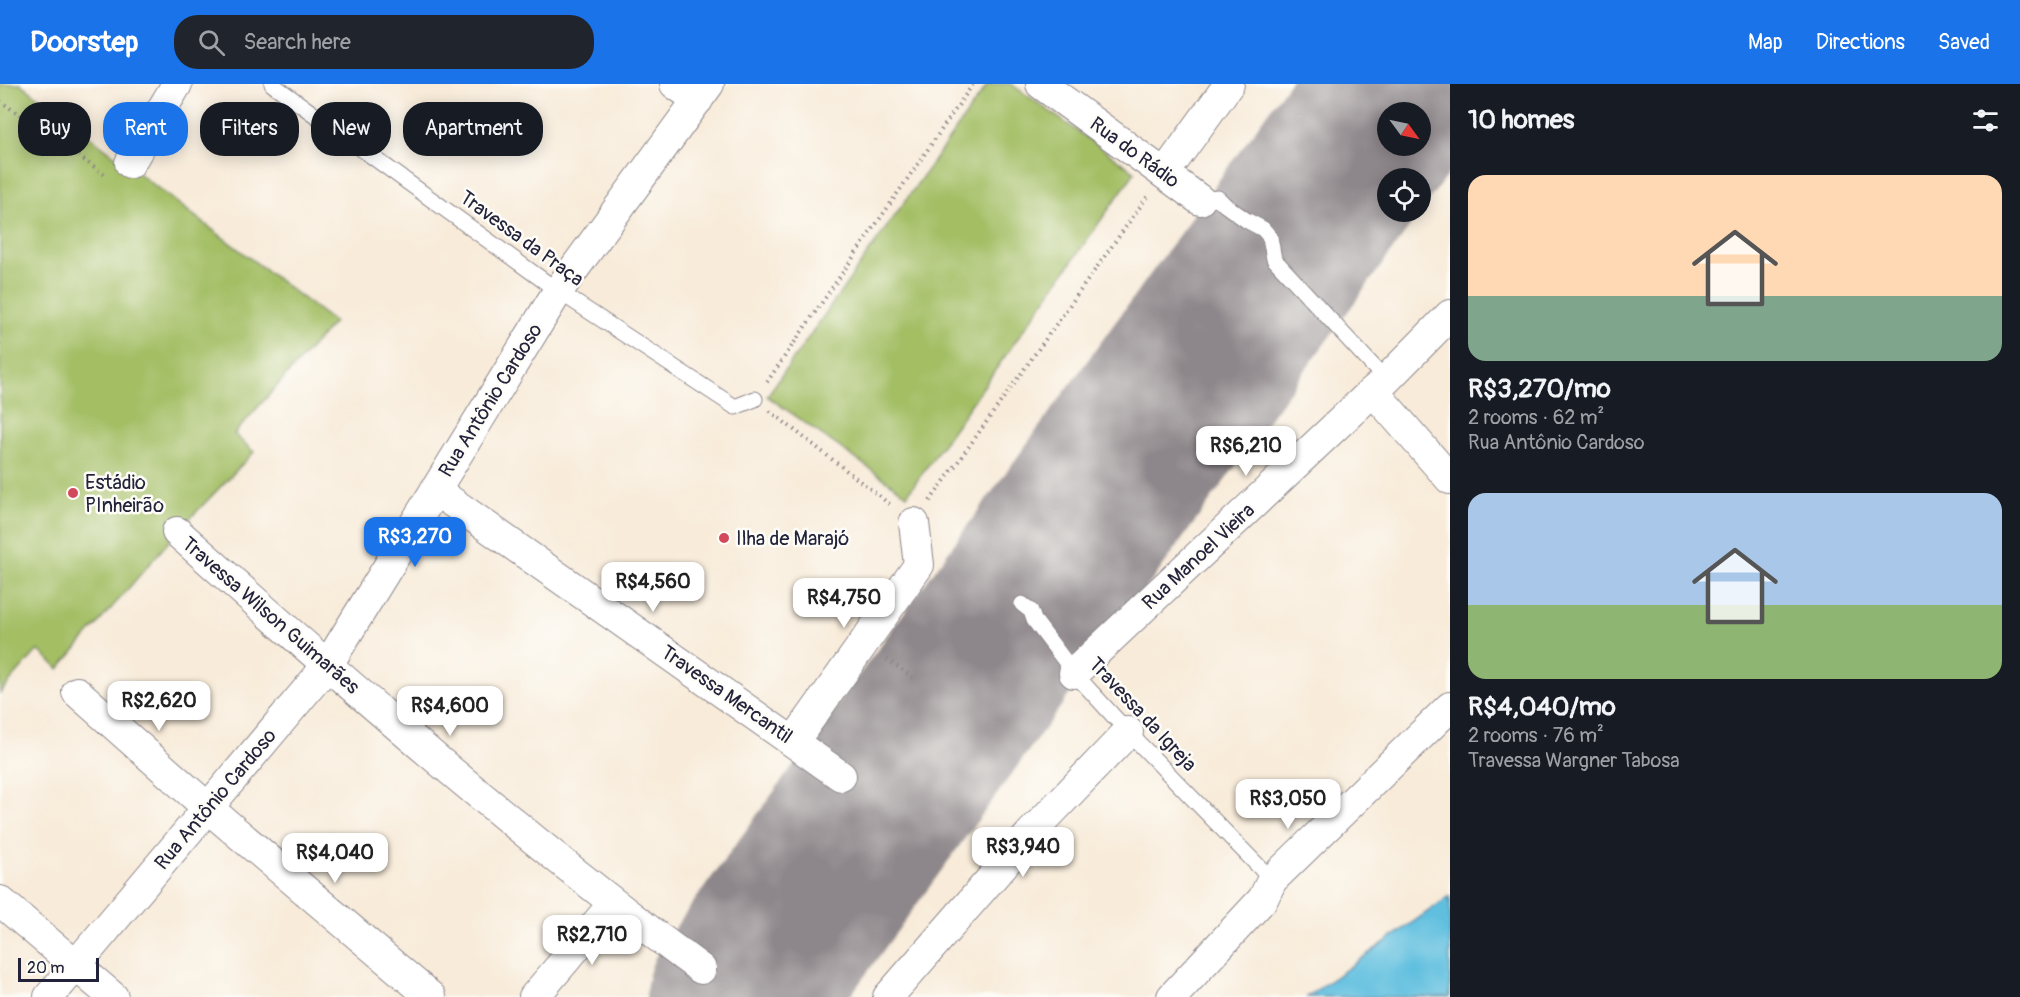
<!DOCTYPE html>
<html lang="en">
<head>
<meta charset="utf-8">
<style>
	:root { --surface:#171b24; --page:#20242c; --text:#f1f3f6; --muted:#9ea1a6; --accent:#1a73e8 }
	body { margin:0; font-family:Pangolin,sans-serif; background:var(--page); color:var(--text); height:100vh; display:flex; flex-direction:column; font-size:22px; white-space:nowrap }
	* { box-sizing:border-box; margin:0 }
	p { font-size:20px; color:var(--muted) }
	.icon { flex:none; width:33px; height:33px; fill:none; stroke:currentColor; stroke-width:2; stroke-linecap:round; stroke-linejoin:round }
	.map { position:relative; flex:1; overflow:hidden }
	.drawer { display:flex; flex-direction:column; background:var(--surface); width:570px }
	.drawer>* { flex:none }
	.hud { position:absolute; left:18px; top:18px; width:570px; height:54px; display:flex; gap:12px }
	.needle { width:39px; rotate:123deg }
	.buttons { position:absolute; left:1377px; top:18px; display:grid; gap:12px }
	.buttons a { display:grid; place-items:center; width:54px; height:54px; border-radius:50%; background:var(--surface); box-shadow:0 3px 15px #0003; font-size:30px }
	.scale { position:absolute; left:18px; bottom:15px; width:81px; box-sizing:border-box; padding-left:6px; border:3px solid #22223b; border-top:0; font-size:16px; line-height:21px; white-space:nowrap; color:#22223b; -webkit-text-stroke:4px #fdfcf7; paint-order:stroke }
	.price { position:absolute; translate:-50% -51px; padding:0 14px; border-radius:12px; background:#fff; color:#222; font-size:20px; line-height:39px; filter:drop-shadow(0 2px 3px #0008) }
	.price::after { content:''; position:absolute; left:50%; top:36px; width:18px; height:14px; margin-left:-9px; background:inherit; clip-path:polygon(0 0,100% 0,50% 100%) }
	.price.current { background:var(--accent); color:#fff }
	ul { padding:0; list-style:none }
	li { display:grid; align-content:center; gap:12px; height:318px; padding:0 18px }
	li span { display:grid; place-items:center; height:186px; border-radius:18px; color:#555 }
	li>.icon { margin-inline-start:auto }
	span .icon { width:108px; height:108px; fill:#fffc; stroke-width:1 }
	li b { font-size:26px }
	h2 { display:flex; justify-content:space-between; align-items:center; height:72px; padding:0 18px; font-size:26px }
	.chip { padding:0 21px; border-radius:24px; background:var(--surface); box-shadow:0 3px 15px #0003; font-size:21px; line-height:54px }
	.chip.current { background:var(--accent); color:#fff }
	header { display:flex; align-items:center; gap:36px; box-sizing:border-box; height:84px; padding:0 30px; background:var(--accent); color:#fff }
	header strong { font-size:28px }
	nav { display:flex; gap:33px; margin-inline-start:auto; font-size:21px }
	.search { width:420px; height:54px; background:var(--page); display:flex; align-items:center; gap:15px; box-sizing:border-box; padding:0 21px; border-radius:24px; color:var(--muted); font-size:22px }
	main { display:flex; flex:1; min-height:0 }
	.map>svg:first-child { display:block }
</style>
</head>
<body>
<header>
<strong>Doorstep</strong>
<div class="search"><svg class="icon" aria-label="search" viewBox="0 0 24 24"><circle cx="10" cy="10" r="6"/><path d="M15 15l6 6"/></svg>Search here</div>
<nav><a>Map</a><a>Directions</a><a>Saved</a></nav>
</header>
<main>
<div class="map">
<svg width="1450" height="913" viewBox="0 0 1450 913">
	<rect width="100%" height="100%" fill="#fdfcf7"/>
	<filter id="ink" filterUnits="userSpaceOnUse"><feTurbulence type="fractalNoise" baseFrequency=".0167" numOctaves="2"/><feDisplacementMap in="SourceGraphic" scale="12" xChannelSelector="R" yChannelSelector="G"/><feConvolveMatrix kernelMatrix="1 2 1 2 8 2 1 2 1" color-interpolation-filters="sRGB"/></filter>
	<filter id="wash" filterUnits="userSpaceOnUse"><feTurbulence type="fractalNoise" baseFrequency=".008" numOctaves="4" result="noise"/><feDisplacementMap in="SourceGraphic" scale="24" xChannelSelector="R" yChannelSelector="G"/><feGaussianBlur stdDeviation="1.35" result="paint"/><feColorMatrix in="noise" values="0 0 0 0 0 0 0 0 0 0 0 0 0 0 0 0 0 1.4 0 .05"/><feComposite in="paint" operator="in"/></filter>
	<g filter="url(#wash)">
		<rect width="100%" height="100%" fill="#f8ebd9"/>
		<path fill="#a3be64" stroke="#627050" stroke-width="1.5" d="M0,0H21L334,238L234,350L254,368L177,448L59,585L38,566L0,609Z
			M988,0H1011L1135,88L907,411L767,312Z"/>
		<path fill="#61bfdf" stroke="#42708d" stroke-width="1.5" d="M1450,812V913H1307Z"/>
		<g fill="none" stroke-linecap="round" stroke-linejoin="round">
			<path stroke="#8d868a" stroke-width="182" d="M737,913L1401,0"/>
		</g>
	</g>
	<g filter="url(#ink)">
		<g fill="none" stroke-linecap="round" stroke-linejoin="round">
			<g stroke="#8d868a" stroke-width="17">
				<path id="service" d="M272,0L558,207L735,323L755,315
					M1200,116L1218,114L1225,121L1246,136L1263,145L1270,153L1274,175L1386,296
					M1022,520L1031,527L1034,536L1074,589L1128,648L1272,796"/>
			</g>
			<g stroke="#8d868a" stroke-width="32">
				<path id="minor" d="M675,0L698,16
					M1041,0L1200,116
					M130,79L177,0
					M1165,89L1229,0
					M1373,307L1450,395
					M435,406L841,692
					M177,448C346,599 519,751 701,885
					M1074,589L1373,307L1386,296L1450,231
					M77,608L208,724L431,913
					M794,657L919,481L914,439
					M0,817L113,913
					M49,913L327,582L558,207L709,0
					M534,913L613,820
					M888,913L1031,749L1128,648
					M1172,913L1263,815L1272,796L1450,623"/>
			</g>
			<path stroke="#8d868a" stroke-width="4" stroke-dasharray="1.5 4.5" stroke-linecap="butt" d="M0,17L105,91
				M767,298L973,0
				M770,327L892,422
				M930,417L1147,113
				M887,575L913,594"/>
			<use href="#service" stroke="#fff" stroke-width="15"/>
			<use href="#minor" stroke="#fff" stroke-width="30"/>
		</g>
	</g>
	<g fill="#d1495b" stroke="#fdfcf7" stroke-width="2">
		<circle cx="73" cy="409" r="6"/>
		<circle cx="724" cy="454" r="6"/>
	</g>
	<g text-anchor="middle" stroke-width="5" stroke-linejoin="round" paint-order="stroke">
		<g font-size="20" fill="#22223b" stroke="#fdfcf7">
			<text transform="translate(1135 68) rotate(36)" y="7">Rua do Rádio</text>
			<text transform="translate(522 154) rotate(36)" y="7">Travessa da Praça</text>
			<text transform="translate(490 316) rotate(-58)" y="7">Rua Antônio Cardoso</text>
			<text transform="translate(1198 472) rotate(-43)" y="7">Rua Manoel Vieira</text>
			<text transform="translate(271 531) rotate(41)" y="7">Travessa Wilson Guimarães</text>
			<text transform="translate(727 610) rotate(35)" y="7">Travessa Mercantil</text>
			<text transform="translate(1143 630) rotate(47)" y="7">Travessa da Igreja</text>
			<text transform="translate(215 715) rotate(-50)" y="7">Rua Antônio Cardoso</text>
		</g>
		<g font-size="20" fill="#22223b" stroke="#fdfcf7" text-anchor="start">
			<text x="85" y="405">Estádio<tspan x="85" dy="23">PInheirão</tspan></text>
			<text x="736" y="461">Ilha de Marajó</text>
		</g>
	</g>
</svg>
<div class="buttons">
<a><svg class="needle" viewBox="-14 -14 28 28"><path d="M0-13l5 13h-10z" fill="#e53935"/><path d="M0 13l5-13h-10z" fill="#9ea1a6"/></svg></a>
<a><svg class="icon" aria-label="locate" viewBox="0 0 24 24"><circle cx="12" cy="12" r="6"/><path d="M12 2v4M12 18v4M2 12h4M18 12h4"/></svg></a>
</div>
<div class="scale">20 m</div>
<b class="price" style="left:1246px;top:393px">R$6,210</b>
<b class="price current" style="left:415px;top:484px">R$3,270</b>
<b class="price" style="left:653px;top:529px">R$4,560</b>
<b class="price" style="left:844px;top:545px">R$4,750</b>
<b class="price" style="left:159px;top:648px">R$2,620</b>
<b class="price" style="left:450px;top:653px">R$4,600</b>
<b class="price" style="left:1288px;top:746px">R$3,050</b>
<b class="price" style="left:1023px;top:794px">R$3,940</b>
<b class="price" style="left:335px;top:800px">R$4,040</b>
<b class="price" style="left:592px;top:882px">R$2,710</b>
<div class="hud">
<a class="chip">Buy</a>
<a class="chip current">Rent</a>
<a class="chip">Filters</a>
<a class="chip">New</a>
<a class="chip">Apartment</a>
</div>
</div>
<section class="drawer">
<h2>10 homes<svg class="icon" aria-label="filters" viewBox="0 0 24 24"><path d="M4 7h16M4 17h16"/><circle cx="9" cy="7" r="2"/><circle cx="15" cy="17" r="2"/></svg></h2>
<ul>
<li><span style="background:linear-gradient(#ffd9b3 65%,#7fa58c 0)"><svg class="icon" aria-label="home" viewBox="0 0 24 24"><path d="M3 11l9-7 9 7M6 9v11h12V9"/></svg></span><div><b>R$3,270/mo</b><p>2 rooms · 62 m²</p><p>Rua Antônio Cardoso</p></div></li>
<li><span style="background:linear-gradient(#a9c7e8 60%,#8fb573 0)"><svg class="icon" aria-label="home" viewBox="0 0 24 24"><path d="M3 11l9-7 9 7M6 9v11h12V9"/></svg></span><div><b>R$4,040/mo</b><p>2 rooms · 76 m²</p><p>Travessa Wargner Tabosa</p></div></li>
</ul>
</section>
</main>
</body>
</html>
